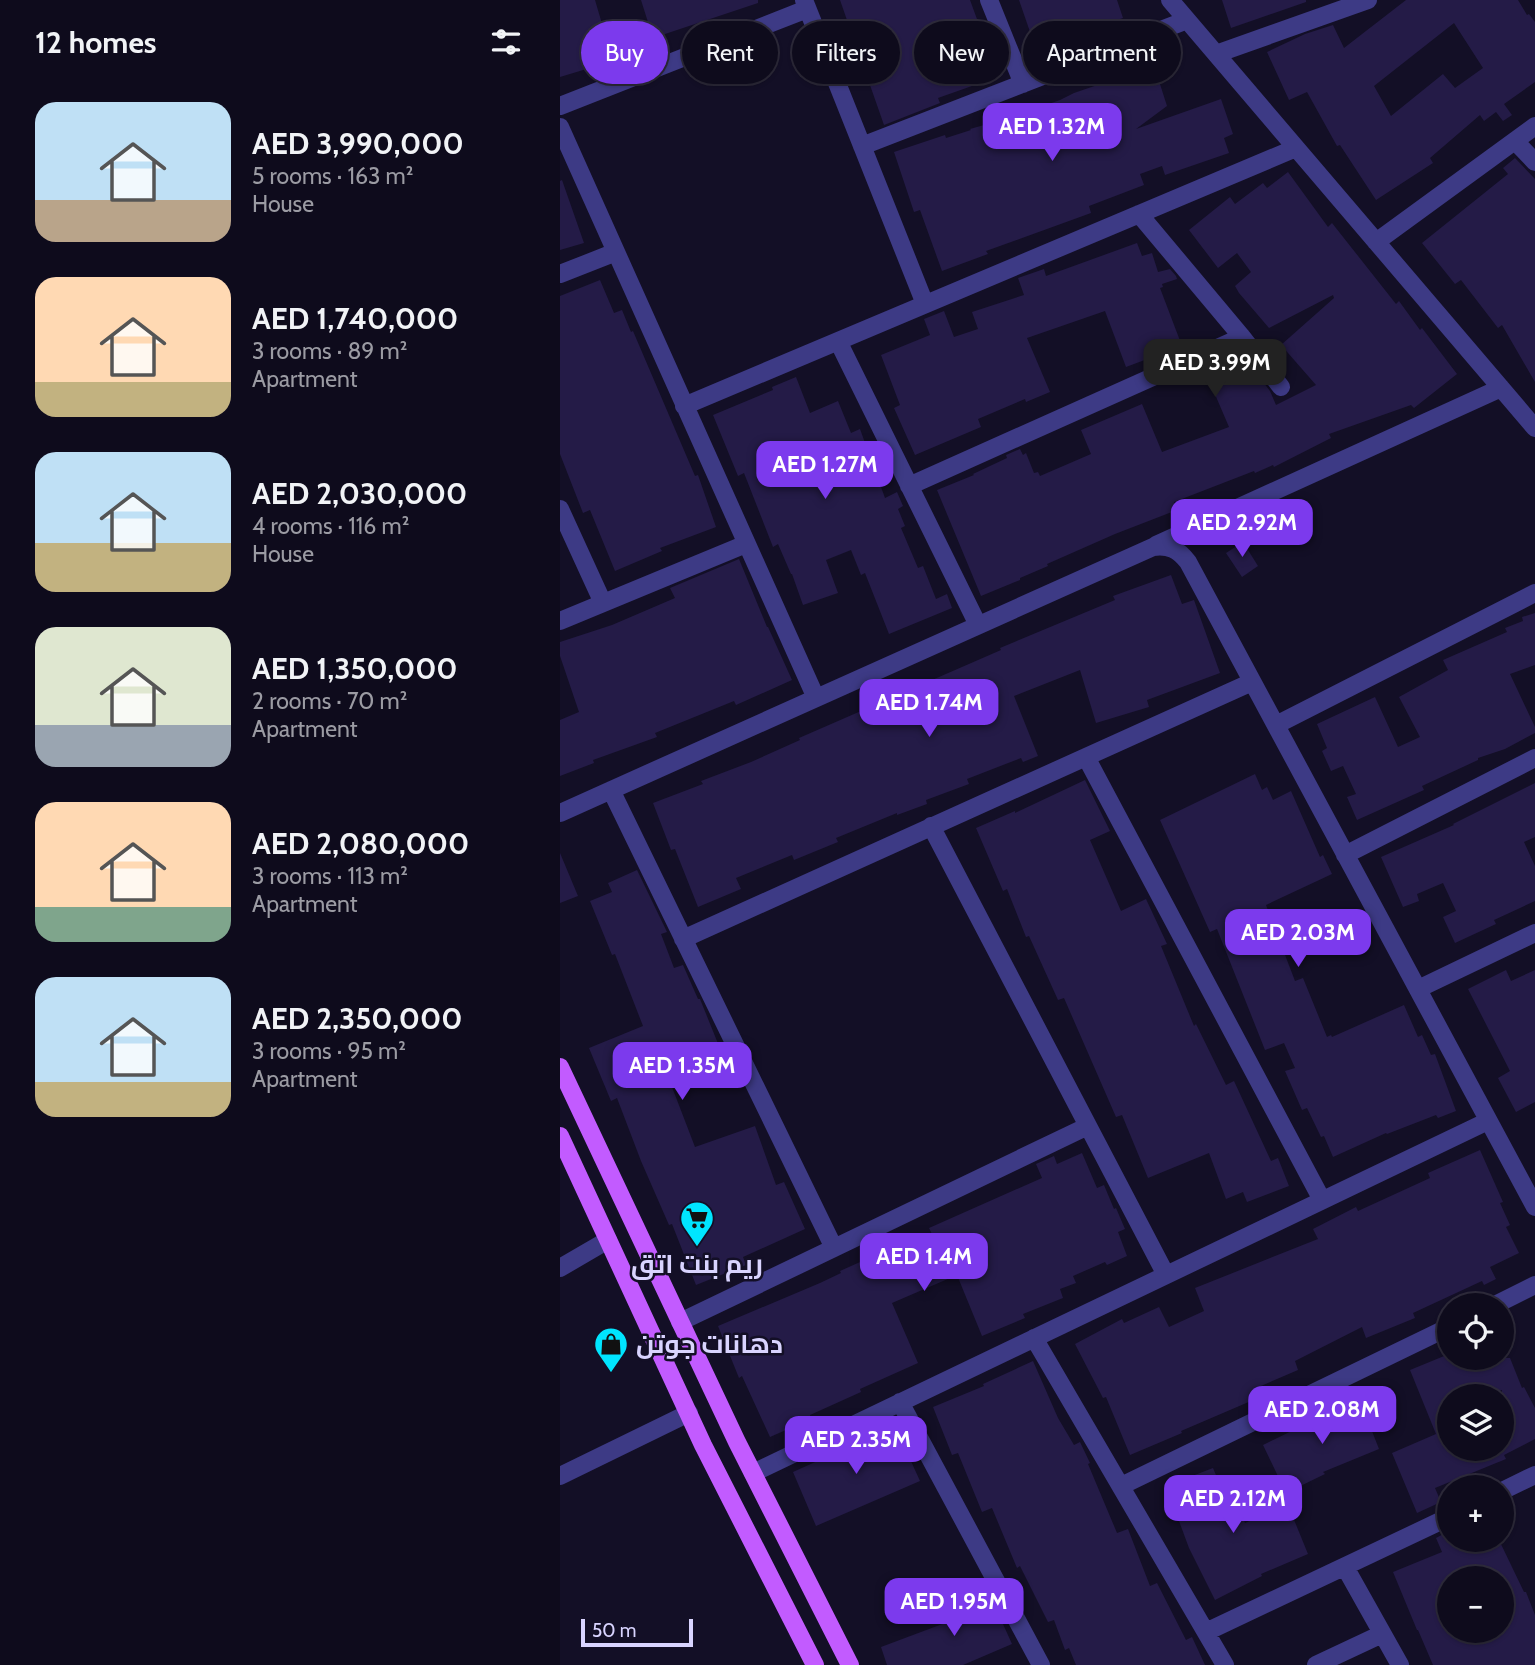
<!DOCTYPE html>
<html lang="en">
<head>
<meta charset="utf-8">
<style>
	:root { --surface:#0e0b1c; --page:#171425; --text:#f1f3f6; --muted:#9b9ba3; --line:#2e2b3b; --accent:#7c3aed }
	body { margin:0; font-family:Cabin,Cairo,sans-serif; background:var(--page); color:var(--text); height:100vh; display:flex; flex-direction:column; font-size:26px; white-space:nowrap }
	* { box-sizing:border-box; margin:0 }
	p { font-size:23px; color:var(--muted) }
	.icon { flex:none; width:38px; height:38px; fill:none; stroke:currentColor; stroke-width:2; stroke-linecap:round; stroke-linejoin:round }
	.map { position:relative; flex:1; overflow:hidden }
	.panel { display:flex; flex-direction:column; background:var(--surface); width:560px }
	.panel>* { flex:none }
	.guide { position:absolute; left:21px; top:21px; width:665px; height:63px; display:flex; gap:14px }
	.buttons { position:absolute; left:877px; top:1293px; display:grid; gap:14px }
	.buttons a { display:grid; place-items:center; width:77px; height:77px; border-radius:50%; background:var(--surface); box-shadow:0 2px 5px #0004,0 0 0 2px var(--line); font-size:35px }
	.scale { position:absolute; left:21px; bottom:18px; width:112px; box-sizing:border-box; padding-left:7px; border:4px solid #d9d4ff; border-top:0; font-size:19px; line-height:24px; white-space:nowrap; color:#d9d4ff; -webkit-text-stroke:5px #130f26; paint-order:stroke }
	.price { position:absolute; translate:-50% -60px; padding:0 16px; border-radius:14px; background:var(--accent); color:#fff; font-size:23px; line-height:46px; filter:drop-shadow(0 2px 4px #0008) }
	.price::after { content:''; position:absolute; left:50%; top:42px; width:21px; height:16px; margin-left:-10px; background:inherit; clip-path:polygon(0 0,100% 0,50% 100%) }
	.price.on { background:#222; color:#fff }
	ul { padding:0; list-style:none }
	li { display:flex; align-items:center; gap:21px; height:175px; padding:0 35px }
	li span { display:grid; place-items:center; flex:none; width:196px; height:140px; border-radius:21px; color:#555 }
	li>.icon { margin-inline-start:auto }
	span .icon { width:84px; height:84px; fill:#fffc; stroke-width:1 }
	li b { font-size:30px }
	h2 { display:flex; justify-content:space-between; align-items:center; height:84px; padding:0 35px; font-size:30px }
	.chip { padding:0 24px; border-radius:32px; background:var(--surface); box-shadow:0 2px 5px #0004,0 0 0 2px var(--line); font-size:24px; line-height:63px }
	.chip.on { background:var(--accent); color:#fff }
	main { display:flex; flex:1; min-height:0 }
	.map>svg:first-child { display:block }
</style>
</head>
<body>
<main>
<section class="panel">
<h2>12 homes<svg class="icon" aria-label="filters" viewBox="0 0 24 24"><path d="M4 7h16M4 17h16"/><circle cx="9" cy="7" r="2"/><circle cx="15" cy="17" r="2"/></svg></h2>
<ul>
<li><span style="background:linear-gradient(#bfe0f5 70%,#b9a48a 0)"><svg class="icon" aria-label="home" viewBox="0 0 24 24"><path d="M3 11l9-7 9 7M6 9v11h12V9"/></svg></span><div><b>AED 3,990,000</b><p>5 rooms · 163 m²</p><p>House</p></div></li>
<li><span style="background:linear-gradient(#ffd9b3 75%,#c2b280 0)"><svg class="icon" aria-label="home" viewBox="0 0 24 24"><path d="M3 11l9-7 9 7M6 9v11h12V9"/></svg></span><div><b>AED 1,740,000</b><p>3 rooms · 89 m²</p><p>Apartment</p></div></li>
<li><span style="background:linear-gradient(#bfe0f5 65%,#c2b280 0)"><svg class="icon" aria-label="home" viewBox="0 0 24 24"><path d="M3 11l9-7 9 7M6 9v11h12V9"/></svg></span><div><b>AED 2,030,000</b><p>4 rooms · 116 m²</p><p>House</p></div></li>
<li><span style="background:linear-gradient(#dfe7d0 70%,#9aa5b1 0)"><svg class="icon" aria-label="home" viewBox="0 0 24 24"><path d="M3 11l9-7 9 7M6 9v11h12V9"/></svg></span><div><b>AED 1,350,000</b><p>2 rooms · 70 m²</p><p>Apartment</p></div></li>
<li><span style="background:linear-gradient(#ffd9b3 75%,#7fa58c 0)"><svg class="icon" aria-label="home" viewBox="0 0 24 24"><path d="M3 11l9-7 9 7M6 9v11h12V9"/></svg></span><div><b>AED 2,080,000</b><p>3 rooms · 113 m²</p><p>Apartment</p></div></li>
<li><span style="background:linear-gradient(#bfe0f5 75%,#c2b280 0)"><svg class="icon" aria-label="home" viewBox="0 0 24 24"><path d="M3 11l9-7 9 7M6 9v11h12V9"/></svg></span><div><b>AED 2,350,000</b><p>3 rooms · 95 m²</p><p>Apartment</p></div></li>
</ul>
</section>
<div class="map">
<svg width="975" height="1665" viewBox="0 0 975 1665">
	<rect width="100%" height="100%" fill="#130f26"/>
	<path fill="#241b47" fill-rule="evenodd" d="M0,0H35L53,61L0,77Z
		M81,0H198V3L93,38Z
		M280,0H410L421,30L427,28L443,75L378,98L380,103L324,125L304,68L303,69L286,24L288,23Z
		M459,0H557L563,18L520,33L523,42L509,47L508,44L478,55Z
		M662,0H746V2L671,28Z
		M846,0H958L967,15L969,14L975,22V82L944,104L952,115L943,121L936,112L924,121L920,115L870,158L873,163L816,200L780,145L777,146L747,92L729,100L707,52L745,34L773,25L784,48ZM894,23L923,68L895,88L883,74L831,116L814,86Z
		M592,59L607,106L576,129L661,99L673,134L664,138L669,153L605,175L602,166L580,174L584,185L529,206L531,213L426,251L428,254L382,271L360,210L354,212L334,152L385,135L386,138L411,130L410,129L438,121V122L500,100L514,93L552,80L550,74Z
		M955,158L975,179V382L942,325L938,328L901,280L895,284L862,243L948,174L943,168Z
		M728,172L768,227L772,223L836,304L839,301L860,330L862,328L897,374L854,408L851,405L769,434L771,438L714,467L713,465L695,473L694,471L614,502L617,510L555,534L487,564L488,566L460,578V580L421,596L377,490L414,475L413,474L447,458L446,455L460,449L463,455L466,453L474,473L478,472L480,476L531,454L521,430L582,404L602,452L669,427L645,371L678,356L683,368L690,365L710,391L716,405L756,385L721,345L774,298L773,295L709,328L679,293L675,286L691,272L677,253L658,268L629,230L670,197L675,204L703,183L707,188Z
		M2,180L24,243L0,250V181Z
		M577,243L582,256L592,253L598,272L610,269L616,276L617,279L602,284L603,287L600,288L622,346L566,367L545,311L467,338L490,392L466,402L465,399L418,419L421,427L355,455L334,408L340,405L321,355L370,335L364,319L384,311L394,337L418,329L412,312L464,295L458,278L484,269L486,276Z
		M40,280L54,313L62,310L71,332L73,331L135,476L138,475L156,527L100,548L102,551L55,571L30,510L23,513L0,454V296Z
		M236,377L250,413L278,401L291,433L300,429L325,498L337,492L343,506L338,509L345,526L341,528L358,568L363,566L376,599L387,594L392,608L329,634L305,573L301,575L291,550L266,560L278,593L243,605L232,574H231L218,544L213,547L184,473L178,476L153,415L213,390L212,387Z
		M683,542L698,566L682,577L666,553Z
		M179,559L207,627H208L232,680L176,705L174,701L95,733L97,737L33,760L34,763L0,776V720L19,712L0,656V642L52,625L115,598L110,588Z
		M611,575L622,604L634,600L660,673L587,700L589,707L536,723L520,670L454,696L478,756L463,762L461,758L407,779L409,784L366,800L367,804L337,815V813L276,838L278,842L234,860L232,855L176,878L181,889L138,907L115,849L111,850L93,803L143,784L141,781L191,762L240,740L239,738L441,650L440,648L555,600L553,596Z
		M975,613V665L950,674L975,727V733L945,749L918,758V760L862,786L864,790L797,820L787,797L796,794L783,766L771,771L762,751L767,748L757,724L815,697L838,747L860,737L839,697L888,670L883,660L947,632L945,628L963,621L962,617Z
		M695,774L702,790L707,787L713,800L731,791L760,857L763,855L772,874L706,905L735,981L743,978L767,1037L771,1035L772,1037L844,1005L858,1037L862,1035L871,1055L875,1054L896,1111L878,1118L876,1115L827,1134L826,1133L773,1157L764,1136L761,1137L747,1108L742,1110L725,1071L735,1068L724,1043L705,1050L657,929L650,932L600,820Z
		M525,780L550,831L530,840L561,911L586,899L607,944L601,946L634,1026L636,1024L666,1085L674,1081L711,1161L718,1158L729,1186L687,1202L683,1192L666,1199L649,1153L588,1178L562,1115L556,1117L504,998L498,1000L469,936L466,937L447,889L443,891L416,828L455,811V813Z
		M975,783V837L964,842L975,866V901L934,920L936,924L895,943L883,917L896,911L883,883L857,894L859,901L843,907L821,857L894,825L893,824Z
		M0,853L18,896L0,903Z
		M77,870L107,932L101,934L114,968L123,965L138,999H140L161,1051L107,1074L135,1147L195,1126L216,1185L224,1182L245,1229L183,1257L186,1265L136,1285L112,1224L109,1225L81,1161L57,1098L51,1101L29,1048L83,1026L55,954L52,955L30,901L52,892L48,883Z
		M946,970L951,981L975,970V1102L956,1112L938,1078L950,1071L908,989Z
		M920,1150L943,1202L940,1203L950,1225L946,1227L959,1253L930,1267L936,1279L924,1285L922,1281L853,1313L855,1318L806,1338L802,1327L735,1361L738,1370L694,1389L698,1398L621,1431L622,1433L570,1455L546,1397L543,1398L515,1344L562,1319L564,1323L599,1307L609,1327L644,1311L635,1288L758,1239L753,1229L796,1207L798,1211L870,1178L868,1173Z
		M522,1153L537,1188L544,1185L554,1209L556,1208L565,1229L558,1232L567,1256L547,1265L545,1262L513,1276L516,1283L500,1289L503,1298L463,1314L465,1318L422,1336L397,1275L332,1303L358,1363L300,1389L301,1392L250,1415L251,1419L210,1437L182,1376L179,1378L158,1326L260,1283L281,1273L280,1271L309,1258L310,1261L372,1234L369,1228L482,1178L476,1164L494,1156L497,1164Z
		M889,1354V1358H950L962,1388L964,1387L975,1408V1439L944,1455L946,1459L875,1488L881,1502L857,1513L832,1453L876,1434L850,1370ZM942,1390V1449H889V1396H925Z
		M473,1361L498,1418L514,1445L520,1442L530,1463L528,1464L557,1533L568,1529L590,1586L597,1583L626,1640L632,1637L645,1665H516L509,1648L505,1650L494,1620L488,1622L460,1566L457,1568L432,1508L422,1512L398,1453L392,1455L373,1407L424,1386L423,1384Z
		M799,1398L819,1449L763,1472L765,1474L726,1493L703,1445L742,1426L743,1428L767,1418L765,1412Z
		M335,1426L360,1481L256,1526L233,1472Z
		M653,1468L661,1487L670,1484L685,1523L728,1505L748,1554L701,1574L702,1576L655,1600L629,1548L619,1521L624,1519L616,1499L620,1497L614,1483Z
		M889,1531V1540H939L964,1592H966L975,1615V1665H873L858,1630H857L833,1572L882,1552L876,1538ZM889,1578H942V1631H889Z
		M429,1593L452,1644L403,1665H327L321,1647L385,1623L382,1614Z"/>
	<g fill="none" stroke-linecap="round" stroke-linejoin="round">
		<path stroke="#3d3a85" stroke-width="18" d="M244,0L365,304
			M429,0L463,84
			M610,0L975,428
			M656,54L808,0
			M0,106L247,9
			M0,127L256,698
			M955,141L975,162
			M302,146L627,20
			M579,214L682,337L721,387
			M816,242L975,126
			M0,274L56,252
			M278,341L418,625
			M124,406L736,148
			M349,486L682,337
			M0,509L43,603
			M596,545L941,388
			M0,621L186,544
			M716,725L975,593
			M526,757L762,1200
			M51,790L274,1248
			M0,813L593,547C609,545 618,549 628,562L975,1207
			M371,826L606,1275
			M785,855L975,758
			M123,939L692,682
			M858,989L975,933
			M0,1268L48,1240
			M933,1306L975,1285
			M120,1322L528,1126
			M474,1338L665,1665
			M340,1402L481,1665
			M193,1473L928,1121
			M0,1476L129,1413
			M561,1486L889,1327
			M942,1491L975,1475
			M785,1567L840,1665
			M646,1632L889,1517
			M756,1665L822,1634"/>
		<path stroke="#c25bff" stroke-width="18" d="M0,1067L177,1442L290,1665
			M0,1136L143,1445L255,1665"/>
	</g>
	<defs>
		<g id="supermarket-pin" transform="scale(1.75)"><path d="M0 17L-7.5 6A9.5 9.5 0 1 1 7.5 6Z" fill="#00e5ff" stroke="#130f26"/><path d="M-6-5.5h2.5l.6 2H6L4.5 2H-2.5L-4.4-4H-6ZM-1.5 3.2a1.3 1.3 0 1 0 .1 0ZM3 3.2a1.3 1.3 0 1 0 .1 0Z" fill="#111"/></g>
		<g id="shop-pin" transform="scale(1.75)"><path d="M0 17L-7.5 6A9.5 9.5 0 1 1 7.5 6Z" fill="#00e5ff" stroke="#130f26"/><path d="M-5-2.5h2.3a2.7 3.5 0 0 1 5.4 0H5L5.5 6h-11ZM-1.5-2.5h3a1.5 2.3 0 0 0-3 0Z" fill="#111"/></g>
	</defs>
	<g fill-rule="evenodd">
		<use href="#supermarket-pin" x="137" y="1218"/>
		<use href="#shop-pin" x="51" y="1344"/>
	</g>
	<g text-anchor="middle" stroke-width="5" stroke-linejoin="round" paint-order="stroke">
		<g font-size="26" font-weight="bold" fill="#d9d4ff" stroke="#130f26">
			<text x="137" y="1273">ريم بنت اتق</text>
			<text x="76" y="1353" text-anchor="start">دهانات جوتن</text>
		</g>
	</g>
</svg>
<div class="buttons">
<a><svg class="icon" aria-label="locate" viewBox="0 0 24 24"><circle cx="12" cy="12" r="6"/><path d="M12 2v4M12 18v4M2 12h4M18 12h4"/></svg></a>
<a><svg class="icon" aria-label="layers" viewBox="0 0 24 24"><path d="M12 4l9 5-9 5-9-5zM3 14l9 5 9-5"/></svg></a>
<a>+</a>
<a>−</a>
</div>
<div class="scale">50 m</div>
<b class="price" style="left:492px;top:163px">AED 1.32M</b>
<b class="price on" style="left:655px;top:399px">AED 3.99M</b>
<b class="price" style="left:265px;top:501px">AED 1.27M</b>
<b class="price" style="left:682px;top:559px">AED 2.92M</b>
<b class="price" style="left:369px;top:739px">AED 1.74M</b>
<b class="price" style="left:738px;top:969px">AED 2.03M</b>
<b class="price" style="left:122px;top:1102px">AED 1.35M</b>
<b class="price" style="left:364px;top:1293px">AED 1.4M</b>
<b class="price" style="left:762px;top:1446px">AED 2.08M</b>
<b class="price" style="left:296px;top:1476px">AED 2.35M</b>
<b class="price" style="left:673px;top:1535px">AED 2.12M</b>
<b class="price" style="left:394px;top:1638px">AED 1.95M</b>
<div class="guide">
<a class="chip on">Buy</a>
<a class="chip">Rent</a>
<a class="chip">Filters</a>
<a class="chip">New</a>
<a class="chip">Apartment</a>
</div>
</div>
</main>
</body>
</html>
